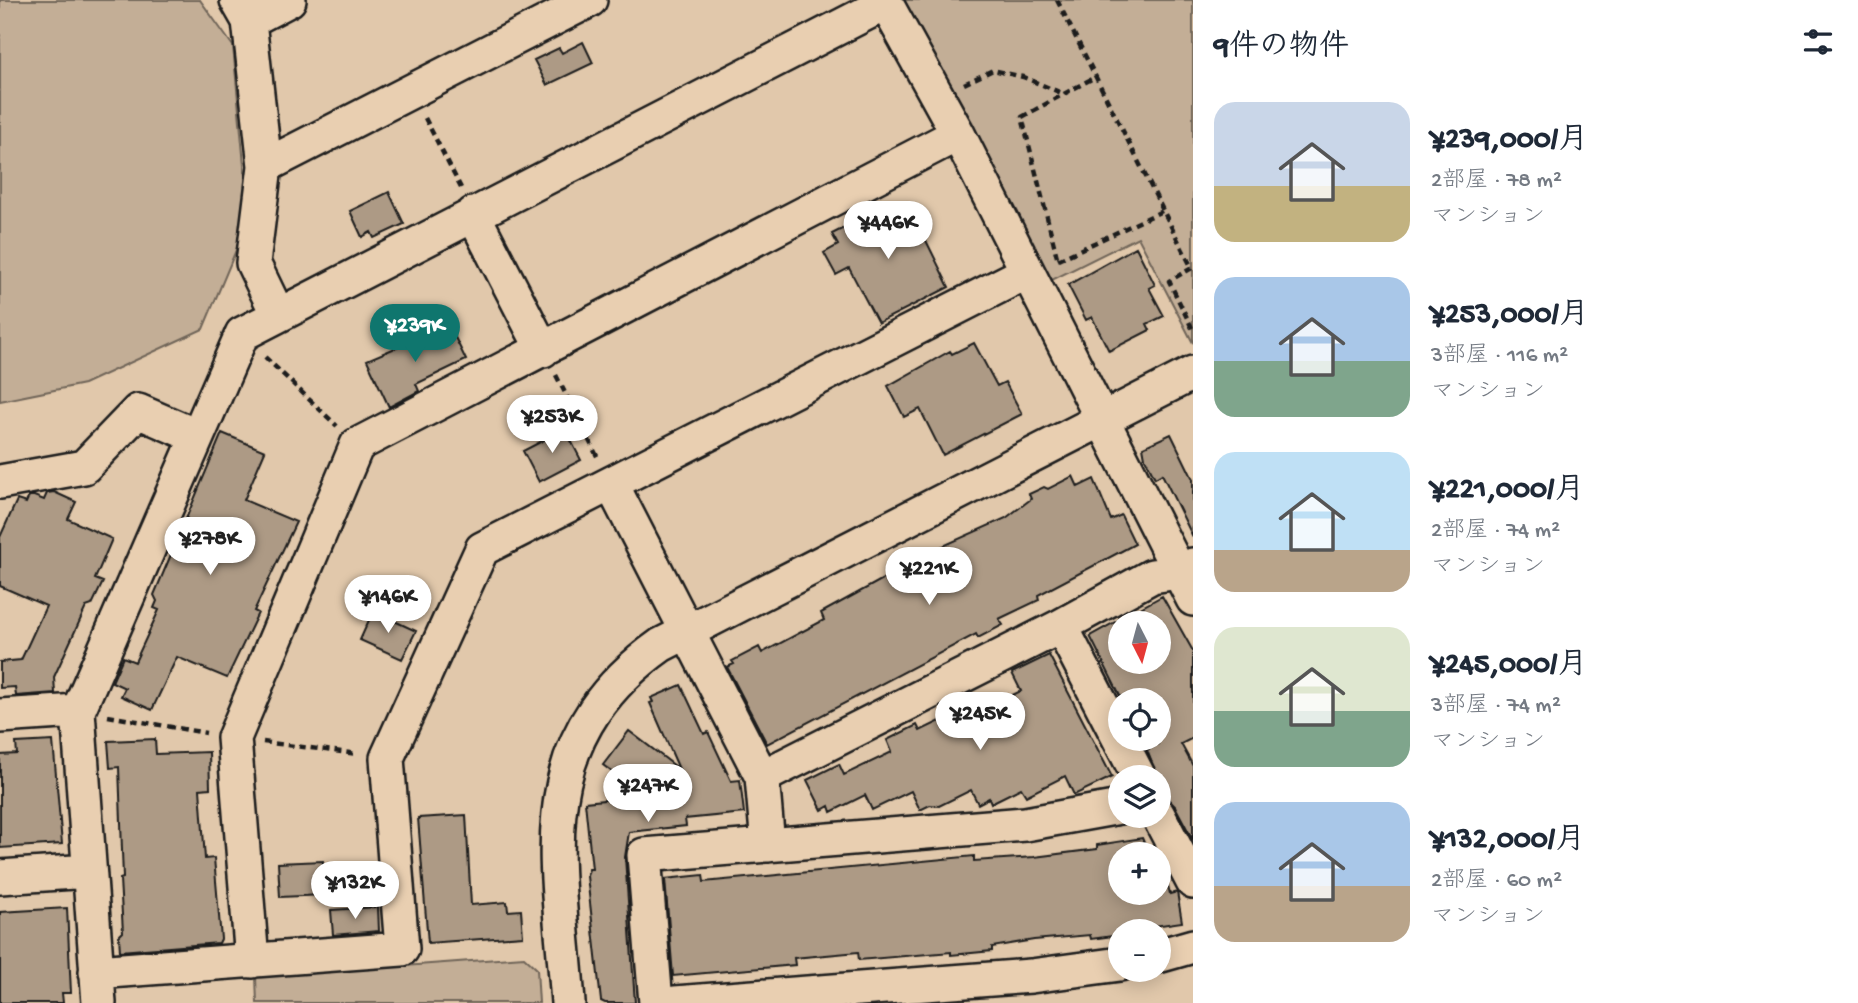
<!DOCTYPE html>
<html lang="ja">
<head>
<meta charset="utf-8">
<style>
	:root { --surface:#fff; --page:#f6f6f7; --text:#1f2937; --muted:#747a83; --accent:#0f766e }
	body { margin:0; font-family:"Gochi Hand","Klee One",sans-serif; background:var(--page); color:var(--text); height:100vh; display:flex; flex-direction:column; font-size:26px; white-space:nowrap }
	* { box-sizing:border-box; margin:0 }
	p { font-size:23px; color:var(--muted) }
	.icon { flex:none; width:38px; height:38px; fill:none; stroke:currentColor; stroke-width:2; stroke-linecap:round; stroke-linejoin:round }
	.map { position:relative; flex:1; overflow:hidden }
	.panel { display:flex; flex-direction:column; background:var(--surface); width:665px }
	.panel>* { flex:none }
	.needle { width:46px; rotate:174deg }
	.tools { position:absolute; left:1108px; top:611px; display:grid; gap:14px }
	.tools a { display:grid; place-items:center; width:63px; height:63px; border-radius:50%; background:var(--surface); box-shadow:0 4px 18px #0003; font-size:35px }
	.price { position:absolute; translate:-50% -60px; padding:0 16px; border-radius:24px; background:#fff; color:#222; font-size:23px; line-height:46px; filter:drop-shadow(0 2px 4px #0008) }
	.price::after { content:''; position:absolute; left:50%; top:42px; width:21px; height:16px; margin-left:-10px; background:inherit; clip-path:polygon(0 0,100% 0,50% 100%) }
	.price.on { background:var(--accent); color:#fff }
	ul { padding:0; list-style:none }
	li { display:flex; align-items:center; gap:21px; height:175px; padding:0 21px }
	li span { display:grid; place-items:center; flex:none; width:196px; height:140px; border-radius:21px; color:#555 }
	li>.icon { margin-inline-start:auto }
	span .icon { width:84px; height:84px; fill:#fffc; stroke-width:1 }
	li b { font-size:30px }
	h2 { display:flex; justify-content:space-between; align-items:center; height:84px; padding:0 21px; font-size:30px }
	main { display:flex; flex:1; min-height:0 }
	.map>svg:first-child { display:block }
</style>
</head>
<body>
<main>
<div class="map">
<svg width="1193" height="1003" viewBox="0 0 1193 1003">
	<rect width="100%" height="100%" fill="#e1c8ab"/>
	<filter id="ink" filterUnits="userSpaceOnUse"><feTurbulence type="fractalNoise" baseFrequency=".0143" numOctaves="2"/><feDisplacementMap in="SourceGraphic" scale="14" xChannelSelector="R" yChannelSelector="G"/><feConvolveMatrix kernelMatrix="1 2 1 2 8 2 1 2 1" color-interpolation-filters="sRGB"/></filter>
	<g filter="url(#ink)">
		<path fill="#c3ae96" stroke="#706559" stroke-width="2" d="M0,0H200L233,46L249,219L203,329L84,384L0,401Z
			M901,0H1193V343L1138,237L1044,284Z
			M524,957L537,969L539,1003H257L256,977Z"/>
		<path fill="#ad9a85" stroke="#1c1c1c" stroke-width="2" fill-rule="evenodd" d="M583,42L593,63L547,85L534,60L559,48L562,53Z
			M389,192L404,224L374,238L371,232L362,237L350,211Z
			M907,202L949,287L878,323L849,268L836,275L824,253L838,245L832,234L883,208L886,213Z
			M1136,247L1155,285L1149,288L1164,316L1147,324L1150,330L1109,351L1092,317L1086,320L1068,285Z
			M449,325L466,360L416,384L419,391L389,407L367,360Z
			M974,343L997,386L1005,382L1022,414L943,455L920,409L904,417L888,386L950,351L952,354Z
			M565,429L581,460L539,482L523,451Z
			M222,433L265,451L244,500L296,522L254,611L258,613L227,678L177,657L152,710L121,696L125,688L112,682L123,657L135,662L159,610L154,608L157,601L154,595Z
			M1171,434L1193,479V537L1162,474L1155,478L1145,458L1143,447Z
			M1073,476L1078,487L1094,479L1111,520L1121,515L1135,544L1038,595L1039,600L999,619L1003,625L978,638L976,634L767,744L727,667L734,664L732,661L759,647L762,653L824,620L821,613L916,561L914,559L1006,518L1031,499L1029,494L1044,487L1048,489Z
			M54,492L76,502L68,519L112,539L95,579L103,582L92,605L86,607L54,677L55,693L16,696L15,687L0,688V662L21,660L46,606L0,586V537L17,500L26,503L29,496H34L44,500L47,493Z
			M1162,596L1193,651V738L1181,744L1193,766V840L1175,806L1164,795L1147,750L1158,744V700H1122L1090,636ZM1120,623H1158V662H1120Z
			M373,611L416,631L402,659L360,640Z
			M1049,655L1112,777L1074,795L1065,776L1026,796L1021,788L991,803L989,798L978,804L971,790L939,806L930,805L920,810L911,791L872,810L865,795L831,812L829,806L822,810L807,780L839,764L844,775L892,752L887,740L917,725L920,731L971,706L975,713L1021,691L1012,673Z
			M681,685L704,734L708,732L731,781L740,780L744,813L685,819L686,826L629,832L625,857L635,1003H605L601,1001L587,876L589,869H592L585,802L643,796L603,765L629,731L679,769L650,703L653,702L651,698Z
			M155,739L156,754L209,752L210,788L200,789L205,859L214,858L221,939L219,943L120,951L119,936L123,932L120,879L123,878L119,767L110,768L108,741Z
			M53,741L62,844L0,848V755L17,754L16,743Z
			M466,815L471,905L507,902L508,911L521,910L523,936L428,943L418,818Z
			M1142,838L1149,854H1120V892H1158V882L1167,881L1170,894L1177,892L1182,922L1120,931L1113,936L1091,939L1090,935L1034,940L992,947V951L951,955V952L859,960L858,952L794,958L795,965L673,976L665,879L703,875L704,882L974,856V861L1034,857L1097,849V845Z
			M323,861L324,895L280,897L278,863Z
			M378,907L379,931L333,935L331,910Z
			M67,908L71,993H62L63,1003H0V912Z"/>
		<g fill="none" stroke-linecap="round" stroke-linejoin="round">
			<g stroke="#1c1c1c" stroke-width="38">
				<path id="minor" d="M237,0L249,21L265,166L253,263L278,315
					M884,0L958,134L1193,599
					M249,21L289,0
					M265,166L590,0
					M473,214L543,350
					M0,482L84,467L138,411L196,436
					M612,485L762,777L768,845
					M1061,626L1139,777
					M0,716L78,711
					M762,777L1061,626L1152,576L1179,572L1193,565
					M1158,815L1193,882
					M0,877L89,871
					M1158,956L1193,946
					M252,961L234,738L357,445L958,134
					M96,972L402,949L387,758L482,549L1027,272
					M99,1003L78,711L242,334L886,3
					M568,1003C558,858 525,742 661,645L1193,373
					M656,1003L644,855L1025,824L1120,807
					M675,1003L1031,976L1120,964"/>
			</g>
			<path stroke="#1c1c1c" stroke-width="4.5" stroke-dasharray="7 5" stroke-linecap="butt" d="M1057,0L1192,268
				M964,84L993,70L1023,77L1064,94
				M425,118L461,188
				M1057,257L1022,117L1095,77
				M1058,260L1162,211
				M1192,268L1169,281L1193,330
				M265,357L337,426
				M556,375L598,458
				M108,716L206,733
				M263,742L358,754"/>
			<use href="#minor" stroke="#e9cfb1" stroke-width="33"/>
		</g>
	</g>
</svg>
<div class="tools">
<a><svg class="needle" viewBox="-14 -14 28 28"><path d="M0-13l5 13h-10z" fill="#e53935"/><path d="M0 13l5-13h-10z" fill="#747a83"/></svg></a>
<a><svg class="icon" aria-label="locate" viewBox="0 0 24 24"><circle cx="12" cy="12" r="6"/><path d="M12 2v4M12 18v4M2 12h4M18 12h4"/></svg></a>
<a><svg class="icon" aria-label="layers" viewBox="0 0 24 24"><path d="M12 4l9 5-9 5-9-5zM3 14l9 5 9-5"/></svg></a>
<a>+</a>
<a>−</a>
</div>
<b class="price" style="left:888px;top:261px">¥446K</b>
<b class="price on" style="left:415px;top:364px">¥239K</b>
<b class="price" style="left:552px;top:455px">¥253K</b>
<b class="price" style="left:210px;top:577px">¥278K</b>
<b class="price" style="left:929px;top:607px">¥221K</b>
<b class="price" style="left:388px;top:635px">¥146K</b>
<b class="price" style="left:980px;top:752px">¥245K</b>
<b class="price" style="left:648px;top:824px">¥247K</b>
<b class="price" style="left:355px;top:921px">¥132K</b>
</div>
<section class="panel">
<h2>9件の物件<svg class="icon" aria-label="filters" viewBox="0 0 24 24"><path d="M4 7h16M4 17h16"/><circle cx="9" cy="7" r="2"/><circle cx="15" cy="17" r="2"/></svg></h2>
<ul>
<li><span style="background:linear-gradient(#c9d6e8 60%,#c2b280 0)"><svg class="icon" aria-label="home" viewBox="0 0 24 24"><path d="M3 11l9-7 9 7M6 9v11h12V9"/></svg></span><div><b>¥239,000/月</b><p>2部屋 · 78 m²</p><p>マンション</p></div></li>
<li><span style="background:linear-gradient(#a9c7e8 60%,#7fa58c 0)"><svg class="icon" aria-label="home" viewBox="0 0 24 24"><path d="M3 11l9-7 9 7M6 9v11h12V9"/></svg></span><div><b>¥253,000/月</b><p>3部屋 · 116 m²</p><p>マンション</p></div></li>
<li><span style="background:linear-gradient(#bfe0f5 70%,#b9a48a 0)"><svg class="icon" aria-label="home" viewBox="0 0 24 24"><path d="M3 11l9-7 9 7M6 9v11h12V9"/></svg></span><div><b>¥221,000/月</b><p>2部屋 · 74 m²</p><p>マンション</p></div></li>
<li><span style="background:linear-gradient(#dfe7d0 60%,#7fa58c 0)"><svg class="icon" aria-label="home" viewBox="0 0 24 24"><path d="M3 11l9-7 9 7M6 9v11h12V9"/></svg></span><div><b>¥245,000/月</b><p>3部屋 · 74 m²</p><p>マンション</p></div></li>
<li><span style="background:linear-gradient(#a9c7e8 60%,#b9a48a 0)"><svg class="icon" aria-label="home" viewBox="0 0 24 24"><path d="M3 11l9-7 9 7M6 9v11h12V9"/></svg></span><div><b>¥132,000/月</b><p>2部屋 · 60 m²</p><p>マンション</p></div></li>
</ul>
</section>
</main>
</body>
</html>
